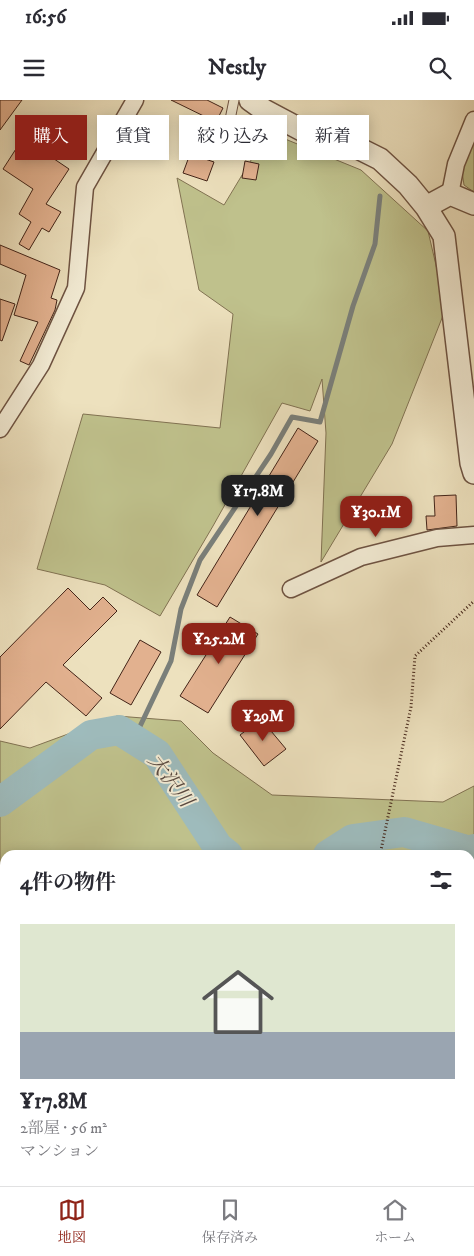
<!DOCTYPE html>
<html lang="ja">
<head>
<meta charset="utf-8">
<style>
	:root { --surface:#fff; --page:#f2f2f3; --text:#2b2b33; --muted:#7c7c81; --line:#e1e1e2; --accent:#8f2418 }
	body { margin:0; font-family:"IM FELL DW Pica","Noto Serif JP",serif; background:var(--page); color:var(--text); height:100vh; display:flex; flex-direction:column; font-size:19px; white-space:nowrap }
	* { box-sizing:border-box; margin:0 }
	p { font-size:16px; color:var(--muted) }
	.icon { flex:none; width:28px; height:28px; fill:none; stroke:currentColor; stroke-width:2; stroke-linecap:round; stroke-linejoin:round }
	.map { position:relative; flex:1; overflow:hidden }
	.drawer { position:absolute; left:0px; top:750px; width:475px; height:336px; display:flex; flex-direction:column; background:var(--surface); border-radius:15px 15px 0 0; box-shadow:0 2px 12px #0003 }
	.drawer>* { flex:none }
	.guide { position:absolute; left:15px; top:15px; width:445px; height:45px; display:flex; gap:10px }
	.price { position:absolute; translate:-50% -42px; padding:0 11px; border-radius:10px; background:var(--accent); color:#fff; font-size:16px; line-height:32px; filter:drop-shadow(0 1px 2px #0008) }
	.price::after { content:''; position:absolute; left:50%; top:30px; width:15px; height:11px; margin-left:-8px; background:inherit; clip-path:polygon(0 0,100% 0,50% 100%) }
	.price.selected { background:#222; color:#fff }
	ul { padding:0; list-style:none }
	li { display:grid; align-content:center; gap:10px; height:265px; padding:0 20px }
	li span { display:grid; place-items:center; height:155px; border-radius:0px; color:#555 }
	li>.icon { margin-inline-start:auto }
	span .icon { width:90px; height:90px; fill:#fffc; stroke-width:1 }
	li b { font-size:21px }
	h2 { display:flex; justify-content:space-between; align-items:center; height:60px; padding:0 20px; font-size:21px }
	.tag { padding:0 18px; border-radius:0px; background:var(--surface); box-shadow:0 2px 12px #0003; font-size:18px; line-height:45px }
	.tag.selected { background:var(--accent); color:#fff }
	.status { display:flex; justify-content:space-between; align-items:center; height:35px; padding:0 25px; background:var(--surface); direction:ltr }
	.status svg { height:14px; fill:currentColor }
	header { display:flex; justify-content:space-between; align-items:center; height:65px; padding:0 20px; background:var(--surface); font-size:22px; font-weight:800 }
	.menu { display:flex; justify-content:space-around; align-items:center; height:70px; border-top:1px solid var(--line); background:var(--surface); font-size:14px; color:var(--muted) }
	.menu a { display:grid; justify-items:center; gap:2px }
	.menu .selected { color:var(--accent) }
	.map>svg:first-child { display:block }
</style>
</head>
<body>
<div class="status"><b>16:56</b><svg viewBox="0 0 49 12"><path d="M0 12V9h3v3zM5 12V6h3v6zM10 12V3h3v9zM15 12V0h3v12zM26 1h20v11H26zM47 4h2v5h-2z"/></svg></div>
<header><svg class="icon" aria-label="menu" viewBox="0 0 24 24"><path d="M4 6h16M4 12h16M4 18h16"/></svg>Nestly<svg class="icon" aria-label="search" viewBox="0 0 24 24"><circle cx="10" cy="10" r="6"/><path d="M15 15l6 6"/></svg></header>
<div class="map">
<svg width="474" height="1086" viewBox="0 0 474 1086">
	<rect width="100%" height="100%" fill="#ede1be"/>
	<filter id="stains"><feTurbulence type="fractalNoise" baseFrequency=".004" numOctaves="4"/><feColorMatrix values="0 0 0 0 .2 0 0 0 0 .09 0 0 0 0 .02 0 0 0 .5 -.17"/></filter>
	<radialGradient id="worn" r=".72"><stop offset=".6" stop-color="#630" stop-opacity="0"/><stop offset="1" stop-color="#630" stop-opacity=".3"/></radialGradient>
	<path fill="#bfc18c" stroke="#817252" d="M268,32L361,70L428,131L446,208L392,344L321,462L326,333L322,279L310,311L282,303L213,426L160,516L105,485L37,469L83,314L220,328L233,214L199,190L177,78L224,105Z
		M474,36V92L464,85L461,65Z
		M117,616L181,621L213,653L272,695L443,702L474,686V937L470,941V755H5V978L0,983V641L30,648Z"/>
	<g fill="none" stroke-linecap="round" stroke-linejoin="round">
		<path stroke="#7a7f7a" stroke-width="5" d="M134,639L171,561L181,509L200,460L271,354L292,317L320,322L353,206L375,144L380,96"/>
		<path stroke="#9ebbbc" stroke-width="30" d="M0,702L91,635L119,630L157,654L218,747L228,755
			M328,755L353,739L404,732L470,751L474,749"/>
	</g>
	<path fill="#e2b18f" stroke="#432418" d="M0,0H22L0,30Z
		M171,0H207L223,8L216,22Z
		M23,38L69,69L46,104L61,112L49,132L42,128L29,150L19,144L31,122L19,114L33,89L3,69Z
		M190,54L214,62L207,81L183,73Z
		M245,61L259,64L256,80L242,78Z
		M0,145L60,170L51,198L57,200L55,210L29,265L20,261L38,222L14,215L26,175L0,164Z
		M0,199L15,204L2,241L0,240Z
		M298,328L318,341L217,507L197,495Z
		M456,395L457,426L427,430L426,416H435L434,396Z
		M68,488L90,510L103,497L117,511L63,565L102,598L86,616L46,582L0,629V557Z
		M230,517L258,534L208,613L180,596Z
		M140,540L161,552L131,605L110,593Z
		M261,619L286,649L264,666L240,635Z"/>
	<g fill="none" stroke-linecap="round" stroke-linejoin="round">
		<g stroke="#6e5342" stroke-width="11">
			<path id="service" d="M224,49L234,0"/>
		</g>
		<g stroke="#6e5342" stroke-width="19">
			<path id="minor" d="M450,94L456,64L474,20
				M0,329L41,265L76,188L85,87L135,0
				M291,489L361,457L437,438L474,435
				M0,988L5,985
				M276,1086L278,1081"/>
		</g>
		<g stroke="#6e5342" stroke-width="24">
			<path id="tertiary" d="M250,0L264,10L313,36L358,48L380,59L408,85L426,107L444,136L471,363L474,373
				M426,107L450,94L474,104"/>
		</g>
		<path stroke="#432418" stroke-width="3" stroke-dasharray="1 2.5" stroke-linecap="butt" d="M380,755L411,607L415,556L474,501"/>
		<use href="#service" stroke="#f3ecd5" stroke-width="9"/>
		<use href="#minor" stroke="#f3ecd5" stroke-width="16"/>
		<use href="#tertiary" stroke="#f3ecd5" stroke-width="21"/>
	</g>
	<g text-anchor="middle" stroke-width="4" stroke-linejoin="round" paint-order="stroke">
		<g font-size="20" font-style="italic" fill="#5a4a41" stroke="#f3ecd5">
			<text transform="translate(171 680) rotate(53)" y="7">大沢川</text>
		</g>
	</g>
	<rect width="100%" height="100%" filter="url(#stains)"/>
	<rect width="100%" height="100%" fill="url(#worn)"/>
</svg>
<b class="price selected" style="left:258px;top:417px">¥17.8M</b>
<b class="price" style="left:376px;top:438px">¥30.1M</b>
<b class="price" style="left:219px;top:565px">¥25.2M</b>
<b class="price" style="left:263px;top:642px">¥29M</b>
<div class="guide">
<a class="tag selected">購入</a>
<a class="tag">賃貸</a>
<a class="tag">絞り込み</a>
<a class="tag">新着</a>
</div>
<section class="drawer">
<h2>4件の物件<svg class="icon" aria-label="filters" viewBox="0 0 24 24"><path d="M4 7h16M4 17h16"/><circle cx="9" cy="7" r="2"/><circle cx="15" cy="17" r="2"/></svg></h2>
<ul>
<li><span style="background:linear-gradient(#dfe7d0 70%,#9aa5b1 0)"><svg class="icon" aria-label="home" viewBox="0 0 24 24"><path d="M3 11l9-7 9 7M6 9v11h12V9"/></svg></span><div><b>¥17.8M</b><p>2部屋 · 56 m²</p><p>マンション</p></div></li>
</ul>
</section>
</div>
<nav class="menu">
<a class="selected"><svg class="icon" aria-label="map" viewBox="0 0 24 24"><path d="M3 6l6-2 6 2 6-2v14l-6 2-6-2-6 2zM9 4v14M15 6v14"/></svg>地図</a>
<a><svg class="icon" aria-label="saved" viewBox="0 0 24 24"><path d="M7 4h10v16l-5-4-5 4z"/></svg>保存済み</a>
<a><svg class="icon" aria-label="home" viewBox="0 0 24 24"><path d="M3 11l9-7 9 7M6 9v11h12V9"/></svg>ホーム</a>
</nav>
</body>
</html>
